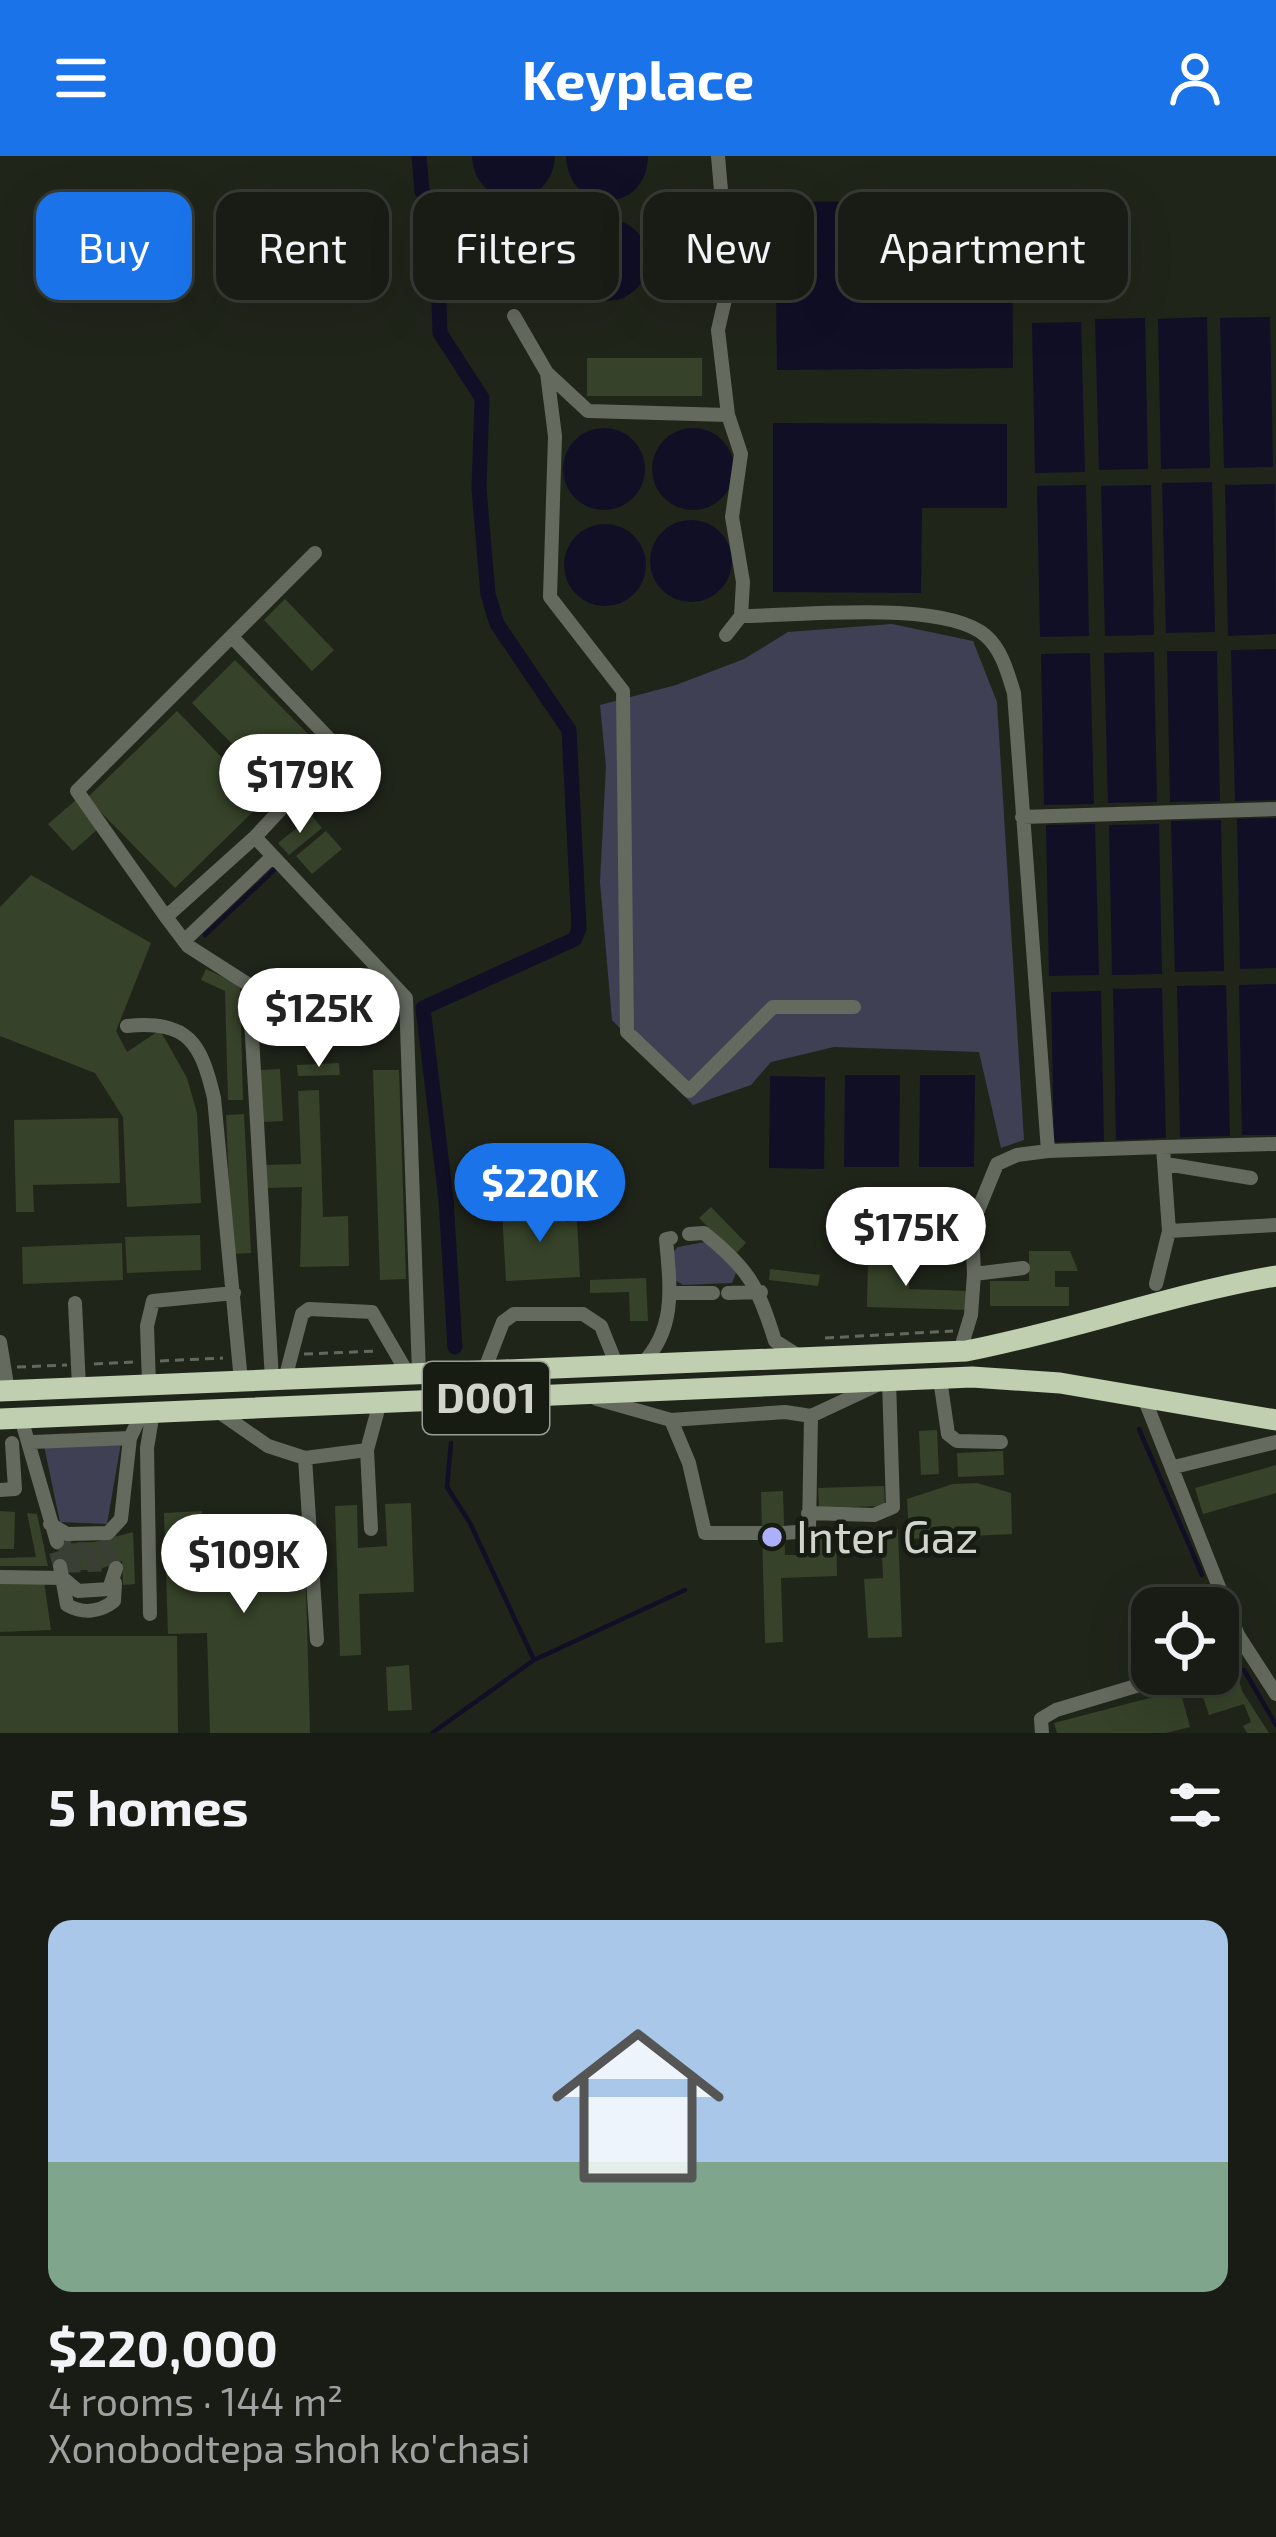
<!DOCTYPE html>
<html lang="en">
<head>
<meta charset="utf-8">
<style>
	:root { --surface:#181c14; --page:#252922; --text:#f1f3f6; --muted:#9fa1a0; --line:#363a34; --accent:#1a73e8 }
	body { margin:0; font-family:"Exo 2",sans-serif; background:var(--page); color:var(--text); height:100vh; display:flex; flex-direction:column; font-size:45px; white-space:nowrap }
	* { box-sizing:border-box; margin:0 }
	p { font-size:39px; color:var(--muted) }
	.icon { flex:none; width:66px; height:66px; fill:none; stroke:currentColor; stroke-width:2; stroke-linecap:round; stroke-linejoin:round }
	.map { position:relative; height:1577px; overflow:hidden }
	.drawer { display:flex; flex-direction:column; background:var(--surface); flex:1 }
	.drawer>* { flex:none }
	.banner { position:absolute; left:36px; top:36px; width:1206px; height:108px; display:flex; gap:24px }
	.fabs { position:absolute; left:1131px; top:1431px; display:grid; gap:24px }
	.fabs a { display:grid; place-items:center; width:108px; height:108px; border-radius:24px; background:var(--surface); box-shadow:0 12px 48px #0002,0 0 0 3px var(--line); font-size:60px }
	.price { position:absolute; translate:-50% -102px; padding:0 27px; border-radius:42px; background:#fff; color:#222; font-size:39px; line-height:78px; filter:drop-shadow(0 3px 6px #0008) }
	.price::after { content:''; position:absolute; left:50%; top:72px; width:36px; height:27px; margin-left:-18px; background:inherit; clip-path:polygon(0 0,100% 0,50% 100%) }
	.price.selected { background:var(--accent); color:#fff }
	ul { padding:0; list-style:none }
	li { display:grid; align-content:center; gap:24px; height:636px; padding:0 48px }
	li+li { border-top:3px solid var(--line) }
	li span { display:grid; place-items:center; height:372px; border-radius:24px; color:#555 }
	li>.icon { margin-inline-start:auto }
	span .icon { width:216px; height:216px; fill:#fffc; stroke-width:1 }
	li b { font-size:51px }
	h2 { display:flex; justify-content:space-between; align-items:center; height:144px; padding:0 48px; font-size:51px }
	.pill { padding:0 42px; border-radius:24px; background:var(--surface); box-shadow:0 12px 48px #0002,0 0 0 3px var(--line); font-size:42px; line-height:108px }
	.pill.selected { background:var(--accent); color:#fff }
	header { display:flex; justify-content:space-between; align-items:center; height:156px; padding:0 48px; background:var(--accent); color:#fff; font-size:54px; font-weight:700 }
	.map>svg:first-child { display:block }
</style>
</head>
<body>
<header><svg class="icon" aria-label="menu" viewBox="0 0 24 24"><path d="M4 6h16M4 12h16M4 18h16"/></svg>Keyplace<svg class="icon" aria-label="person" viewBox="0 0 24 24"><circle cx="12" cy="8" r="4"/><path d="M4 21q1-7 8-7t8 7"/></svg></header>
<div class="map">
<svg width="1276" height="1577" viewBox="0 0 1276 1577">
	<rect width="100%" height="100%" fill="#20251a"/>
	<path fill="#3f4054" d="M892,468L973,485L997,546L1024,984L1001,992L979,896L834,891L771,906L751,929L693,949L612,864L600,726L606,610L600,549L676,529L744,503L788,476Z
		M710,1085L737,1114L732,1127L683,1129L672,1122L671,1098L678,1091Z
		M121,1287L107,1368L60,1366L44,1290Z"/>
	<path fill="#100f26" d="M472,0H555C552,57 475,57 472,0Z
		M566,0H648C647,60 568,59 566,0Z
		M1012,44L1013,212L777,214L775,46Z
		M474 102a41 41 0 1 1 82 0a41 41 0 1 1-82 0Z
		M566 104a41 41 0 1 1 82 0a41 41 0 1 1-82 0Z
		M1207,161L1210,312L1161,313L1158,163Z
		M1270,161L1273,311L1224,312L1220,162Z
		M1145,162L1148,313L1099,314L1095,163Z
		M1081,166L1085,316L1035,317L1032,167Z
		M773,267L1007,268V352H922L921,437L773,436Z
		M563 313a41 41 0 1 1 82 0a41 41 0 1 1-82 0Z
		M652 313a41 41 0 1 1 82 0a41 41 0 1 1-82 0Z
		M1212,326L1215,476L1166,477L1162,327Z
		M1275,328L1276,478L1228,480L1225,329Z
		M1086,329L1089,480L1040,481L1037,330Z
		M1151,329L1154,479L1105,480L1101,330Z
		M650 405a41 41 0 1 1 82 0a41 41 0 1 1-82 0Z
		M564 409a41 41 0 1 1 82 0a41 41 0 1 1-82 0Z
		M1276,493V644L1235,645L1231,494Z
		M1167,495H1217L1220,645L1170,646Z
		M1154,496L1157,646L1108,647L1104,497Z
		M1090,497L1094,648L1044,649L1041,498Z
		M1276,662V812L1240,813L1237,663Z
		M1221,664L1224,815L1175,816L1171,665Z
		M1095,668L1099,819L1049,820L1046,669Z
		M1159,668L1162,818L1112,819L1109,669Z
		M1276,828V979H1242L1239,829Z
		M1226,829L1230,980L1180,981L1177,830Z
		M1162,832L1166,982L1116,984L1113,833Z
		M1101,835L1104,985L1054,986L1051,836Z
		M845,919H900L899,1011H844Z
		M920,919H975L974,1011H919Z
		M770,920L825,921L824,1013L769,1012Z"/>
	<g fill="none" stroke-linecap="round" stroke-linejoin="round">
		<path stroke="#100f26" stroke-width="4.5" d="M205,779L274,714
			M1139,1273L1202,1419
			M451,1287L447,1331L470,1367L534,1504
			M1244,1514L1276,1569
			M432,1577L534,1504L685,1434"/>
		<path stroke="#100f26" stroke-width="15" d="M419,0L422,35L436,52L440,177L482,242L479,333L488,438L497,468L569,574L579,772L575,783L423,852L446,1043L455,1191"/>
	</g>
	<path fill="#364229" d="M587,202H702V240H587Z
		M285,443L334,494L312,515L264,464Z
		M235,504L321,591L277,634L192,547Z
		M177,555L264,645L175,732L87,642Z
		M76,644L100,671L73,695L48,668Z
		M312,660L322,672L289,699L278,687Z
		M326,675L342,693L312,718L296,700Z
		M31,719L151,787L116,875L127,896L160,874L187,922L197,957L201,1047L127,1051L123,961L95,917L0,880V751Z
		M206,813L240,829L243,944H228L225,835L201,824Z
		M339,907L340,919L298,920L297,909Z
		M280,913L283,965L263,966L260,914Z
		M373,914H399L406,1123L380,1124Z
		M319,934L323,1061L348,1060L349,1110L300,1111L302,1031L265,1032V1009L301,1008L298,935Z
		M244,958L251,1097L232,1098L226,959Z
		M118,962L120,1027L33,1029L34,1056H16L14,964Z
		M565,1051L566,1066L577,1065L580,1121L506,1125L502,1055Z
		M711,1051L746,1087L735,1098L699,1062Z
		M200,1079L201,1114L127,1117L125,1081Z
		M122,1087L123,1124L23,1128L22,1091Z
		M1029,1095H1070L1078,1115H1055V1131H1069V1150H990V1125H1029Z
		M868,1101L909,1102V1133L969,1135L968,1154L867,1151Z
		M770,1113L820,1119L818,1130L769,1124Z
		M646,1122L648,1165H630L629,1136L590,1137V1124Z
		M937,1274L939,1318L921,1319L919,1275Z
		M1003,1295L1004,1319L958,1321L957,1297Z
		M1276,1309V1337L1203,1358L1195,1332Z
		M953,1328L977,1327L1011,1337L1012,1378L909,1383L907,1343Z
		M884,1330L885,1350L819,1352L818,1332Z
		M783,1335L785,1399H820L819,1373L836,1372L837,1420L781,1422L783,1486L765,1487L761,1336Z
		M411,1347L414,1436L359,1438L361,1499L340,1500L335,1350L357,1349L358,1392L387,1390L385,1348Z
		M0,1355L15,1356L14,1393H0Z
		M202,1355V1363L304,1360L310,1577H210L207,1477L168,1478L164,1357Z
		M27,1357L37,1358L48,1410H0V1402L36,1401Z
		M881,1373H898L902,1481L868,1482L864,1423L883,1422Z
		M133,1376L135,1428L123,1429L122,1405L97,1414H57L61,1388L95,1386Z
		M0,1424L44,1425L51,1474L0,1476Z
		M0,1480H177L178,1577H0Z
		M1234,1506L1242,1535L1269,1577H1247L1243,1570L1251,1566L1244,1548L1209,1559L1195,1518H1218V1511Z
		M409,1509L412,1554L388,1555L386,1511Z
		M1180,1534L1190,1571L1166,1577H1057L1054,1567Z"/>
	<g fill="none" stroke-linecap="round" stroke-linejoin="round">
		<path stroke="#3a3f35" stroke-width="14" stroke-dasharray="14 7" stroke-linecap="butt" d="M57,1386C73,1397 102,1395 119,1385
			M56,1396L60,1410L117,1408
			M61,1398H118"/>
		<path stroke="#63685f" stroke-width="3" stroke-dasharray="9 6" stroke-linecap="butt" d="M825,1182L953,1175
			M304,1198L379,1195
			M160,1205L223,1202
			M94,1208L133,1206
			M17,1211L67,1209"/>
		<path stroke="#646a5e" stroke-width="14" d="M718,0L729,126L718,174L728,259L741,298L732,361L743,426L741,460L726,479
			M514,160L547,217L555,280L550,441L623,535L627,876L689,935L773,851H854
			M547,217L588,255L728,259
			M741,460C797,460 945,443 986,480C1002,494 1008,518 1014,537L1048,995L1163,991L1169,1075L1156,1128
			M233,482L338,592L255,681
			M1022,661L1276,653
			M166,761L77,635L315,397
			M184,785L271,702
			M127,870C189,864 201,887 214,942L241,1225
			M1163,991L1276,988
			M1166,1008L1251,1022
			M1169,1075L1276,1069
			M689,1078L704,1077C749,1113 758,1130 775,1185L797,1199
			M974,1118L972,1069L997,1008L1017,999L1048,995
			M670,1137H713
			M728,1137L761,1136
			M75,1147L79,1231
			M0,1186L8,1235
			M960,1195L971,1159L974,1118L1023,1112
			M642,1208C677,1172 670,1129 666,1083L671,1082
			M484,1215L503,1166L514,1158H583L601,1170L617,1210
			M285,1223L302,1158L309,1153L372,1156L408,1218
			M940,1223L948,1278L957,1285L1001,1286
			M272,1224L249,829L188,790L166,761L255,681L406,842L419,1218
			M149,1228L147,1170L153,1145L234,1137
			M1144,1242L1238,1479L1276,1538
			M597,1243L671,1264L689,1307L705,1377H762
			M219,1256L268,1290L305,1302L317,1484
			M21,1262L57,1386
			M671,1264L785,1256L811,1260
			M32,1286L130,1282L142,1257
			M367,1294L371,1373
			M305,1302L367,1294L380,1246
			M1174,1311L1276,1286
			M0,1334L15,1333L12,1287
			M808,1357L874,1359L893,1351L889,1225
			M50,1368L67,1378L108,1377L121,1363L130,1282
			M784,1377L809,1375L811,1260L875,1230
			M60,1410L67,1449C83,1458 100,1456 114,1445L115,1427
			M0,1421L63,1422L78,1435L109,1433L116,1412
			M150,1458L147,1292L153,1256
			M1218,1494L1238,1479
			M1042,1577L1041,1563L1056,1554L1176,1518"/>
		<path stroke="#bfcfb0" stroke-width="21" d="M0,1235L966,1195C1070,1175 1171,1138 1276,1120
			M0,1263L972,1221L1060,1227L1276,1264"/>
	</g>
	<circle fill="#adaffb" stroke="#161c11" stroke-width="4.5" cx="772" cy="1381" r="12"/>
	<g text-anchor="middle" stroke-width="9" stroke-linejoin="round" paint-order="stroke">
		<rect fill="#161c11" stroke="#989d95" stroke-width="3" x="423" y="1206" width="126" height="72" rx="9"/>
		<g font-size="42" font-weight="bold" fill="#d0d4cd">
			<text x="486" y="1257">D001</text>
		</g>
		<g font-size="45" fill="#d0d4cd" stroke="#161c11" text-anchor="start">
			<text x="796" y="1397">Inter Gaz</text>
		</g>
	</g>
</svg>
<div class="fabs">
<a><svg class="icon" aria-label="locate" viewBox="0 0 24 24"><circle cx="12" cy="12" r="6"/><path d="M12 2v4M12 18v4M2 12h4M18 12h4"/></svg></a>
</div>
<b class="price" style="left:300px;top:680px">$179K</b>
<b class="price" style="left:319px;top:914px">$125K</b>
<b class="price selected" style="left:540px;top:1089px">$220K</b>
<b class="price" style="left:906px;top:1133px">$175K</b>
<b class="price" style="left:244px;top:1460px">$109K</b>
<div class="banner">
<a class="pill selected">Buy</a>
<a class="pill">Rent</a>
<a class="pill">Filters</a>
<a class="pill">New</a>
<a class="pill">Apartment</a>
</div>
</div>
<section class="drawer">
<h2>5 homes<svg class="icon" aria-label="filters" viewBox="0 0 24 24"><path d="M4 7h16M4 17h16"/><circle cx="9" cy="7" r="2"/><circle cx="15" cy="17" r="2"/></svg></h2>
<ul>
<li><span style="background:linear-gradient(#a9c7e8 65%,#7fa58c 0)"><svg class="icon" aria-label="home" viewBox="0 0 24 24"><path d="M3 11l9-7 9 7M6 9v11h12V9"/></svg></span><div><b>$220,000</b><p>4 rooms · 144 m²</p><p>Xonobodtepa shoh ko'chasi</p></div></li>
</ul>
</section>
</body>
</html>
